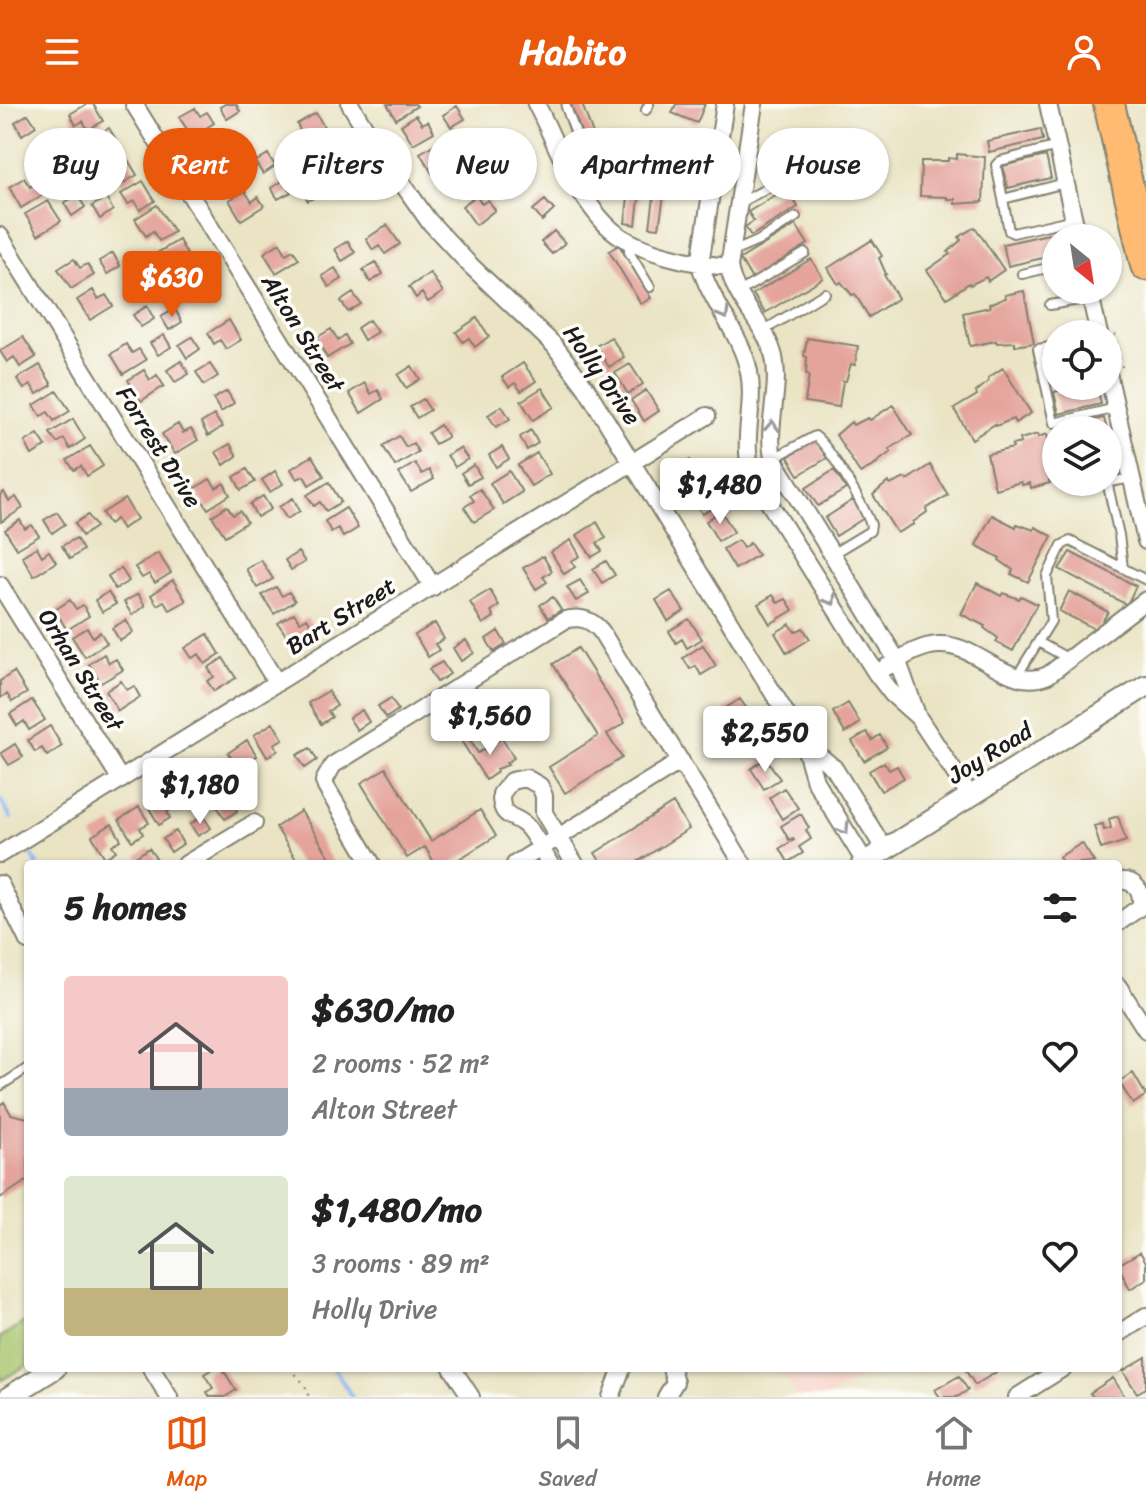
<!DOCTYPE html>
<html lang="en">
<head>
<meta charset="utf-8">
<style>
	:root { --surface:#fff; --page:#f6f6f6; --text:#222; --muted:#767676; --line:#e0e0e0; --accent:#ea580c }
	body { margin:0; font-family:Sriracha,sans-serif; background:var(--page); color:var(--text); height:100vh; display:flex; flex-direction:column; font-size:30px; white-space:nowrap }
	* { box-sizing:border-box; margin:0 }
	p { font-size:26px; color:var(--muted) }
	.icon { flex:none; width:44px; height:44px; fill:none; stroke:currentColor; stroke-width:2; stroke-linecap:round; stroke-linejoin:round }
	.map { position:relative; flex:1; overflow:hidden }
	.sheet { position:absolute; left:24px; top:756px; width:1098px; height:512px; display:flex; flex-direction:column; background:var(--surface); border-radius:8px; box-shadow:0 2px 6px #0004 }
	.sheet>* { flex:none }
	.top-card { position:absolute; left:24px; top:24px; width:1098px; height:72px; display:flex; gap:16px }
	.needle { width:52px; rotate:150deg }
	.controls { position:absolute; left:1042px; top:120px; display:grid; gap:16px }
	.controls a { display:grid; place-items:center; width:80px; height:80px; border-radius:50%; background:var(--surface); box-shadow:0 2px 6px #0004; font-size:40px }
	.price { position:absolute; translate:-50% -68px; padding:0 18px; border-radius:8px; background:#fff; color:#222; font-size:26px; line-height:52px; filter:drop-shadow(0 2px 4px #0008) }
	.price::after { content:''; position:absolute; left:50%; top:48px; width:24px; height:18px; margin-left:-12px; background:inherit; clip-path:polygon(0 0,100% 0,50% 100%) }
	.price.on { background:var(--accent); color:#fff }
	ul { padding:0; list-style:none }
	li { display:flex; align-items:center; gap:24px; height:200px; padding:0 40px }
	li span { display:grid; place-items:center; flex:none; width:224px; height:160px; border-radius:8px; color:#555 }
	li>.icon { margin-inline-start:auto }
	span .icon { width:96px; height:96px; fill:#fffc; stroke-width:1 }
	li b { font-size:34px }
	h2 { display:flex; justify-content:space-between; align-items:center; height:96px; padding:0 40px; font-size:34px }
	.chip { padding:0 28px; border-radius:36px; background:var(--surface); box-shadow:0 2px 6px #0004; font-size:28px; line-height:72px }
	.chip.on { background:var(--accent); color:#fff }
	header { display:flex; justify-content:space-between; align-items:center; height:104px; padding:0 40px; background:var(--accent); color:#fff; font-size:36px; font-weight:700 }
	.tabs { display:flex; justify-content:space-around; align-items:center; height:112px; border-top:2px solid var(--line); background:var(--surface); font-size:22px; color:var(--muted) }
	.tabs a { display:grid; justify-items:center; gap:4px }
	.tabs .on { color:var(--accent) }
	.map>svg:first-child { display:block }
</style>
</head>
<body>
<header><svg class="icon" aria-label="menu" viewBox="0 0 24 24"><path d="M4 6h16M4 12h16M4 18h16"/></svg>Habito<svg class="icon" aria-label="person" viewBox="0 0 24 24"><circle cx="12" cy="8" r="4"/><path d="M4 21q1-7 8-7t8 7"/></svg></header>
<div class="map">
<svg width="1146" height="1293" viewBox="0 0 1146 1293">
	<rect width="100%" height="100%" fill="#fdfcf7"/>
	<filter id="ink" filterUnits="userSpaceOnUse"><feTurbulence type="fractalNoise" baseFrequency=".0125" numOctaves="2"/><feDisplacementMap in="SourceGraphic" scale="16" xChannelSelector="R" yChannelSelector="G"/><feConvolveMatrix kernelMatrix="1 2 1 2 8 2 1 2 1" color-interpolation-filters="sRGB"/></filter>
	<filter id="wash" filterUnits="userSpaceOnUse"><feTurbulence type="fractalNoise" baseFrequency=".006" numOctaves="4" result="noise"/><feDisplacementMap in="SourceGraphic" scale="32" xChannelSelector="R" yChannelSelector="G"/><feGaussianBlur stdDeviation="1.8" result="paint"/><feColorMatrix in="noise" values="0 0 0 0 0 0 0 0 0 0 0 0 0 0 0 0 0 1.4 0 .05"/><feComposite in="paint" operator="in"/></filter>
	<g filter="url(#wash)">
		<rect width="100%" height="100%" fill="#eae4c5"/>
		<path fill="#f7d1c6" d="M779,1264H875L829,1293H798Z"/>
		<path fill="#a7c56d" stroke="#627044" stroke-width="2" d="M28,1216V1261L0,1277V1233Z"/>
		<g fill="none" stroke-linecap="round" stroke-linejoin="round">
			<path stroke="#8abaf6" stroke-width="4" d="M0,696L11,714
				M32,751L37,760
				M334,1264L352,1293"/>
		</g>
		<g id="blocks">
			<path fill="#e4a39b" d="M87,0H93L103,17L88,26L83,17L76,21L70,10Z
				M225,0H236L240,7L227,15L220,3Z
				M387,0H415L417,2L396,15Z
				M571,0H582L609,75L599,78Z
				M676,0H705L697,19L672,9Z
				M457,2L465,15L451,23L443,11Z
				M195,4L200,12L207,8L214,19L192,33L179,13Z
				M316,9L327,28L313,35L309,27L302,31L297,20Z
				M28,10L36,22L22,31L15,18Z
				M416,11L422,20L428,17L434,28L413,40L401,21Z
				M109,24L121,44L106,53L100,43L94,47L87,37Z
				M1041,25L1043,36L989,48L987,37Z
				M215,26L222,38L218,40L223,48L210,56L196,38Z
				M73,40L81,53L67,61L60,48Z
				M435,40L441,49L447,45L453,56L432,69L420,49Z
				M268,50L275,62L263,70L255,58Z
				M957,50L985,53L983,98L955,100V95H947V93L920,92L921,57H948V54L957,55Z
				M125,51L137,71L122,80L117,71L110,74L104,64Z
				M1046,52L1051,74L1008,84L1003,62Z
				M494,56L503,68L490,77L482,65Z
				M230,59L237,69L243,65L249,74L226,88L214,68Z
				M60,64L68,77L54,85L47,73Z
				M349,64L361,83L346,92L340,82L333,86L327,77Z
				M90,66L98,79L84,87L77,74Z
				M24,74L30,83L37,78L44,90L21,104L9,83Z
				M284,76L291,88L278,95L271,84Z
				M630,76L641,77L636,121L625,119Z
				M143,77L155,97L140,106L135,97L128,100L121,90Z
				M315,77L322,89L308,97L301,86Z
				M656,78L666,79L659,124L650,123Z
				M787,84L798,103L751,132L745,123L754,117L748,108Z
				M245,87L252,98L258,93L264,102L241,116L229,96Z
				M77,91L85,103L72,112L64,99Z
				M476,92L482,100L488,96L495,106L476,121L462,102Z
				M106,94L113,106L100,115L92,102Z
				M545,96L554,106L542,117L533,106Z
				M48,97L61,117L38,131L25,110Z
				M157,101L174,128L159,137L153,127L146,132L135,115Z
				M387,121L400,140L385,150L379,142L373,146L366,135Z
				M796,121L808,140L752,175L740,155Z
				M975,123L1004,166L988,177L986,173L970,181L969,179L947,194L927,166L950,150L948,148L961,136L959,133Z
				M554,127L565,139L552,150L541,138Z
				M1062,127L1063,134H1056V151L1008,162L1003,140Z
				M179,136L190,156L176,165L170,156L164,160L157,149Z
				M872,136L882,152L879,154L886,170L884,171L898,194L869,213L855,190L852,191L841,178L838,180L828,164Z
				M348,137L355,149L342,157L335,145Z
				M280,139L286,150L293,146L299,155L276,169L264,149Z
				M619,141L651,194L641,200L609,147Z
				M113,149L120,162L107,170L99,157Z
				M141,151L149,163L135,172L128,159Z
				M74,155L80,164L87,160L94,171L71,185L58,165Z
				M811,155L823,174L765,209L753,190Z
				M376,158L383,170L370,178L363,166Z
				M335,164L342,175L329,183L322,172Z
				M430,169L443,188L428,198L422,189L416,194L409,183Z
				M93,186L98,195L106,191L113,202L90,216L77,196Z
				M1024,187L1034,239L1015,242V238L997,239L996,237L970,242L963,209L990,203L989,200L1006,194L1005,191Z
				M353,189L361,200L348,208L341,197Z
				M147,202L154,215L141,223L133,211Z
				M175,205L182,218L169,226L161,213Z
				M477,214L489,232L475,243L469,234L463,238L456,228Z
				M229,216L241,236L226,245L220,236L214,240L208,229Z
				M369,216L377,228L364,236L357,224Z
				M331,225L338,236L345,231L350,240L327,254L316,234Z
				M164,231L171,243L158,251L150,239Z
				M23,233L36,253L20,263L14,253L7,258L0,247Z
				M192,233L200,245L187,254L179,241Z
				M611,233L624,253L609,263L596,242Z
				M807,234L858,242L855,261L851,260L846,277H843L839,303L805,298L809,271L806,270L807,253L804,252Z
				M126,240L132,249L139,245L146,256L123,270L111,250Z
				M1056,248V271L1050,272L1045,250Z
				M181,257L189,270L175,278L167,266Z
				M523,259L536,277L521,287L515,279L509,283L502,273Z
				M210,260L218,272L204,281L196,268Z
				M630,260L643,280L628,290L615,269Z
				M40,261L52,281L37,290L31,281L24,285L17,275Z
				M412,262L420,275L406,284L398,271Z
				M1003,264L1031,309L1015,319L1013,315L996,322L995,320L972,335L954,305L977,291L976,288L989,277L988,274Z
				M144,266L150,276L157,271L164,282L141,297L128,276Z
				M365,279L371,290L378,286L383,295L361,309L349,289Z
				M1080,282H1097L1101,300L1059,310L1054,288Z
				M542,284L554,303L533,316L521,297Z
				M646,286L659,307L644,317L631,296Z
				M57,287L70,307L54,317L48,308L41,312L34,301Z
				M227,287L234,299L221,308L213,295Z
				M423,295L430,306L417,314L410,303Z
				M893,301L912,331L889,345L891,348L876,359L877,360L860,369L836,331L851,318L853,321L868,314L870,316Z
				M502,302L510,315L496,323L488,311Z
				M214,311L222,323L208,332L201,319Z
				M1104,314L1107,326H1057V325Z
				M73,315L85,335L70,345L64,335L57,339L50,329Z
				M178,320L183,329L191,325L198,336L175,350L162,330Z
				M440,321L448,333L435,340L428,329Z
				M531,326L538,339L527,346L520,333Z
				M38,330L46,342L32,351L25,338Z
				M1038,330V333L1047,330L1056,374L1049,376L1050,379L1031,384L1030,379L1022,381L1021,378L995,385L987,350L1013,344L1012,341L1021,339L1020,335Z
				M399,332L406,343L413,339L418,348L395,362L383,342Z
				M816,336L827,354L799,371L788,353Z
				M230,340L237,352L224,361L216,348Z
				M90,342L103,362L87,372L81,362L74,366L67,356Z
				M502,343L509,355L496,363L489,351Z
				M460,344L468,355L455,363L447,351Z
				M537,349L550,370L531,382L518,361Z
				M312,352L324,372L309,381L304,372L297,375L291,365Z
				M690,356L703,377L687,386L675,366Z
				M415,359L422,370L429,366L434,375L411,388L399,369Z
				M474,361L481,373L468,380L461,369Z
				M930,361L948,391L926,405L927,408L913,418L914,420L897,429L873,391L888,378L890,381L905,374L907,376Z
				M247,365L255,378L241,386L234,373Z
				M834,366L846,385L818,402L806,384Z
				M275,367L283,380L270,388L262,376Z
				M509,367L522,388L503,400L490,379Z
				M210,375L216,384L224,379L230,391L208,405L195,384Z
				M329,378L341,398L326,407L320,398L314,402L307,391Z
				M705,381L710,390L717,385L725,397L702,410L690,390Z
				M480,385L494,406L474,418L464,403L474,397L470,391Z
				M4,388L9,397L16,393L23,404L1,418L0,391Z
				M263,392L271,405L257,413L250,400Z
				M293,394L300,407L287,415L279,403Z
				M125,395L137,415L122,425L116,415L109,420L102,409Z
				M853,396L864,414L836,432L825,414Z
				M227,402L233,411L240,407L247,418L225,432L212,412Z
				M346,404L358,424L343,433L338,424L331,428L325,417Z
				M721,407L734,428L718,437L706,417Z
				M57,408L65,420L52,429L44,416Z
				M88,411L96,423L82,432L75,419Z
				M992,411L1016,423L1017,420L1034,426L1035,423L1052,432L1028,478L1011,470L1013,466L999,456L1000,454L976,441Z
				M20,416L25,425L32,421L39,432L17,445L5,426Z
				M597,418L606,434L597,439L602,447L592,453L577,431Z
				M76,434L83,446L70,455L62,442Z
				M571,436L580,452L571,457L575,463L564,470L551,448Z
				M738,436L743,444L750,439L758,451L735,465L723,445Z
				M37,443L42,452L49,447L56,458L34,472L22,452Z
				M298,448L305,458L291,466L285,456Z
				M1070,448L1136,482L1127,501L1059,465Z
				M158,449L171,469L155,479L149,470L142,474L135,463Z
				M543,452L552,467L543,473L547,478L536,485L523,464Z
				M261,456L273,475L257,484L246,465Z
				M606,457L615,471L602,479L593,465Z
				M121,464L129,477L115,485L108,472Z
				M173,476L186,497L170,506L164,497L157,501L151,491Z
				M580,476L589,490L576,497L567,483Z
				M977,479L1001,492L1003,489L1019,495L1021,492L1037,500L1013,547L996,538L998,534L984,524L985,522L961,510Z
				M276,483L282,492L289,488L295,497L274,510L262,491Z
				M490,486L499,502L491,507L494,513L483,520L470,498Z
				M671,487L684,507L668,517L656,496Z
				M1069,487L1108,508L1097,526L1059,507Z
				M108,488L116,500L102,508L95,496Z
				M138,490L145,502L132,511L124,498Z
				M773,491L778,499L786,495L793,506L770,520L758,500Z
				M553,493L561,506L548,514L540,501Z
				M70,496L76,505L83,501L89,512L67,526L55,506Z
				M294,509L300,518L307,514L314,525L291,539L278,519Z
				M689,515L702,535L687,544L682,535L676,539L669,527Z
				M126,516L133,528L120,537L112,524Z
				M435,519L444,535L435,540L439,546L428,553L415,531Z
				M790,520L795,528L803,524L810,535L787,549L775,529Z
				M87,524L93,533L100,528L107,539L85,553L72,533Z
				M498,527L506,540L494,548L486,535Z
				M208,530L220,550L205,560L199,550L192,554L185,544Z
				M466,536L474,549L461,557L453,544Z
				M703,541L716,562L701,571L696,562L690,565L683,554Z
				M578,544L625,619L607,630L622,654L565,689L549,663L598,632L553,560Z
				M104,550L109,559L116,555L123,566L101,579L89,560Z
				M223,554L236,574L214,587L207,577L214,573L208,564Z
				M442,558L450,570L437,578L429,565Z
				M14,568L27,589L12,598L7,590L0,594V577Z
				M121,577L127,586L134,582L140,593L118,607L106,587Z
				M328,587L337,602L328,607L332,613L321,620L308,599Z
				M391,594L398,606L386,614L378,602Z
				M740,595L754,615L738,626L724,605Z
				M32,596L45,616L29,626L24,617L17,622L10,610Z
				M848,599L860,619L845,629L833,608Z
				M362,606L369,618L357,626L349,614Z
				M273,619L283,635L274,640L278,646L267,653L254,631Z
				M755,621L769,641L753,651L739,631Z
				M50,622L62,642L47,652L42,644L35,648L28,636Z
				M867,628L872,636L880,631L887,643L864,657L852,637Z
				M469,634L478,649L502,634L514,654L506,659L508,661L496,665L497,668L486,676L462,638Z
				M247,636L257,652L247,658L250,663L241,669L228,649Z
				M15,640L23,653L9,661L1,649Z
				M310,644L317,656L305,664L297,651Z
				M766,654L780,675L764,685L751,665Z
				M220,655L230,670L221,676L224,682L213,689L200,667Z
				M884,658L889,666L897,662L904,674L881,687L869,667Z
				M386,664L431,737L480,706L496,732L451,760H435L425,743L407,754L361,679Z
				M193,670L202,685L193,691L197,697L186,704L173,682Z
				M784,684L798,704L782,715L769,694Z
				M166,687L176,703L167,708L170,714L159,721L146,699Z
				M230,694L237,707L225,715L217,702Z
				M673,699L689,725L634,760H602L595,749Z
				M139,703L149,719L140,724L143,730L132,737L119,716Z
				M301,707L334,760H299L276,723Z
				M801,710L809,724L806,726L811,735L799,743L803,749L788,758L780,744L794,736L793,734L789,736L781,722Z
				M203,712L211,724L198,732L190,720Z
				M1118,712L1126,737L1101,745L1094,722L1103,720L1104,726L1111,724L1109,715Z
				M112,720L121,736L112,741L116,747L105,754L92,732Z
				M176,727L183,740L171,748L163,735Z
				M1082,739L1094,758L1063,760L1059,753Z
				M149,744L157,756L151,760H142L137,752Z
				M1133,969L1146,991L1133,1000L1119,978Z
				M4,998L11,1010L28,1014V1076L0,1094V1001Z
				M1140,1148L1146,1158V1175L1130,1185L1118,1161Z
				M1146,1253V1284L1137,1289L1123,1267Z
				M214,1264H222L236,1286L225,1293H210L207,1288L213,1284L204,1270Z
				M970,1264H996L998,1267L975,1281L966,1267Z
				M959,1272L968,1286L957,1293H940L935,1286Z
				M1113,1274L1125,1293H1093L1090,1289Z"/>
		</g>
	</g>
	<g filter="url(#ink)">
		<use href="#blocks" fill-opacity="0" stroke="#838070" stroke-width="2"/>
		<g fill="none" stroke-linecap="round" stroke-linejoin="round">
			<g stroke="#838070" stroke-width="12">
				<path id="service" d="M566,3L592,74L588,94
					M646,6L649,0
					M1058,42L1000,57L996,61L1003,95L1065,79
					M1003,95L1009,127L1013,129L1074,115
					M739,99L779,78
					M629,138V148L650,183
					M730,149L758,137L796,113
					M1022,170L1056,162
					M739,188L805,149
					M1050,201L1090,194
					M763,227L825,189
					M1056,242L1038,245L1054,319L1116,304
					M774,354L815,332C830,343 864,402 871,421L870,427L832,450
					M1123,464L1119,431L1108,382L1110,378L1132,374
					M1038,538L1069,555
					M1017,572L1051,517L1047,472L1062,441L1070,437L1146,476
					M0,982L28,964"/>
			</g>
			<g stroke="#838070" stroke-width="20">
				<path id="minor" d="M134,0L433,483
					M350,0L374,39L428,116L468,159L554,241L586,284L804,639L815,677L865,758
					M536,0C546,18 553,37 563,56C575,79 592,109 612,126C639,149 695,160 729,163
					M725,0L700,160C710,199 741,228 749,268C756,303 740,339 753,373L876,569L892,590L918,613L970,692
					M754,0L729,163C735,197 766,220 774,253C781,285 766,321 773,354L898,558L917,611
					M1048,0L1078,134
					M0,132L277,579
					M1089,186L1099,230
					M1108,269L1146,437
					M0,481L121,676
					M876,569C895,559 916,542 938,541C977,538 1010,589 1048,571L1146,496
					M804,639L834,664L885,746
					M0,750L707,312
					M186,760L254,719
					M372,760L326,683L324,677L333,661L565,516C580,512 591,515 601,527L743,760
					M515,760L681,657
					M550,760C543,748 537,735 529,725C517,709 500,718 501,690L511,677L526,674L540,682L544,692V709L575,760
					M1118,777C1135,775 1144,787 1140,803L1118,819
					M0,780L28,837
					M1118,882L1146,926
					M1118,1230L1146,1212
					M151,1264L169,1293
					M452,1264L471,1293
					M611,1293L622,1264
					M666,1293L675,1278L671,1264
					M1017,1293L1063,1264"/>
			</g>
			<g stroke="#838070" stroke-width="24">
				<path id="tertiary" d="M862,760L1146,582
					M9,1293L55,1264"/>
			</g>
			<g stroke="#838070" stroke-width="34">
				<path id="motorway" d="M1109,0L1146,161"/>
			</g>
			<path stroke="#838070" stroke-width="2" stroke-dasharray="2 6" stroke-linecap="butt" d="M1115,230L1122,263
				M290,1264L305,1281L309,1293"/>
			<use href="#service" stroke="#fff" stroke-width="8"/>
			<use href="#minor" stroke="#fff" stroke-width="16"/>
			<use href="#tertiary" stroke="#fff" stroke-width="20"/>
			<use href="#motorway" stroke="#febb71" stroke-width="30"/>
		</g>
		<defs><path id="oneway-chevron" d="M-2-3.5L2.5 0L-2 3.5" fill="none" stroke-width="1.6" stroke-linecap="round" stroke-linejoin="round" transform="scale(2)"/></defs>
		<g stroke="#999">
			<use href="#oneway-chevron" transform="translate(724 210) rotate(60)"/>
			<use href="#oneway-chevron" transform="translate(772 322) rotate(-87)"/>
			<use href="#oneway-chevron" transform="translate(831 496) rotate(58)"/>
			<use href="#oneway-chevron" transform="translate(844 725) rotate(58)"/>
		</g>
	</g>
	<g text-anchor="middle" stroke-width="7" stroke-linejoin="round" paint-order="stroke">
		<g font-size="24" fill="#1c1c1c" stroke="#fdfcf7">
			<text transform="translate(303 229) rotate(58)" y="8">Alton Street</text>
			<text transform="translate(602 271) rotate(55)" y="8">Holly Drive</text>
			<text transform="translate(159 343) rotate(58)" y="8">Forrest Drive</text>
			<text transform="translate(341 512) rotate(-32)" y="8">Bart Street</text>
			<text transform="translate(81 566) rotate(58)" y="8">Orhan Street</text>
			<text transform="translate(990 649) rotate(-32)" y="8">Joy Road</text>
		</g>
	</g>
</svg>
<div class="controls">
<a><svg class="needle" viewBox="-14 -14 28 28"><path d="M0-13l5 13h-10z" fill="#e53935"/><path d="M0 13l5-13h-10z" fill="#767676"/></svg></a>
<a><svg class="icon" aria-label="locate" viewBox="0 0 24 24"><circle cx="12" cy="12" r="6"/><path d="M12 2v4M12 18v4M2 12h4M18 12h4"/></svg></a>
<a><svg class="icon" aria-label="layers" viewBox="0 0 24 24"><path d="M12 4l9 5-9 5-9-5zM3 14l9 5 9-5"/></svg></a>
</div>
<b class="price on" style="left:172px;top:215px">$630</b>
<b class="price" style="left:720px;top:422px">$1,480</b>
<b class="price" style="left:490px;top:653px">$1,560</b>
<b class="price" style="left:765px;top:670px">$2,550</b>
<b class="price" style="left:200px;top:722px">$1,180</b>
<div class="top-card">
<a class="chip">Buy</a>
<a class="chip on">Rent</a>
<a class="chip">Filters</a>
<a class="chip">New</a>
<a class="chip">Apartment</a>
<a class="chip">House</a>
</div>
<section class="sheet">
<h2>5 homes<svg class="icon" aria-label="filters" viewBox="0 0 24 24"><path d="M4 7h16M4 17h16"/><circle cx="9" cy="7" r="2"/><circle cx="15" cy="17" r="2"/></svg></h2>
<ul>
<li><span style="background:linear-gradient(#f6c9c9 70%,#9aa5b1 0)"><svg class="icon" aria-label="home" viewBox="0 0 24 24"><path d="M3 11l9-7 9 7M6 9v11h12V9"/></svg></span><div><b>$630/mo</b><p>2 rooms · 52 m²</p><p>Alton Street</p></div><svg class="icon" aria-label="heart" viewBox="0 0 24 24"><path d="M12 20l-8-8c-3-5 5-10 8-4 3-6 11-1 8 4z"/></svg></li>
<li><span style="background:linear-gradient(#dfe7d0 70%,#c2b280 0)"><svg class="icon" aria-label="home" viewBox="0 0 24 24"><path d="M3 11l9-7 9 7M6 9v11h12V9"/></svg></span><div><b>$1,480/mo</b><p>3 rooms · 89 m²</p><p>Holly Drive</p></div><svg class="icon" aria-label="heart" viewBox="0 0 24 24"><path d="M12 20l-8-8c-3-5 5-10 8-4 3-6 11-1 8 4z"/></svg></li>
</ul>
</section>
</div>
<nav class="tabs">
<a class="on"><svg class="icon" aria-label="map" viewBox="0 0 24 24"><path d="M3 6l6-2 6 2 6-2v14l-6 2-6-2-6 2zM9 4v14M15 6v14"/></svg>Map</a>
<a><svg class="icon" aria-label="saved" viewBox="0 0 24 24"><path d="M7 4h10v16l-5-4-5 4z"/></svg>Saved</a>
<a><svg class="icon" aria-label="home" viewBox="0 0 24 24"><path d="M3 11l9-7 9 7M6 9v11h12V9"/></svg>Home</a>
</nav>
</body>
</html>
